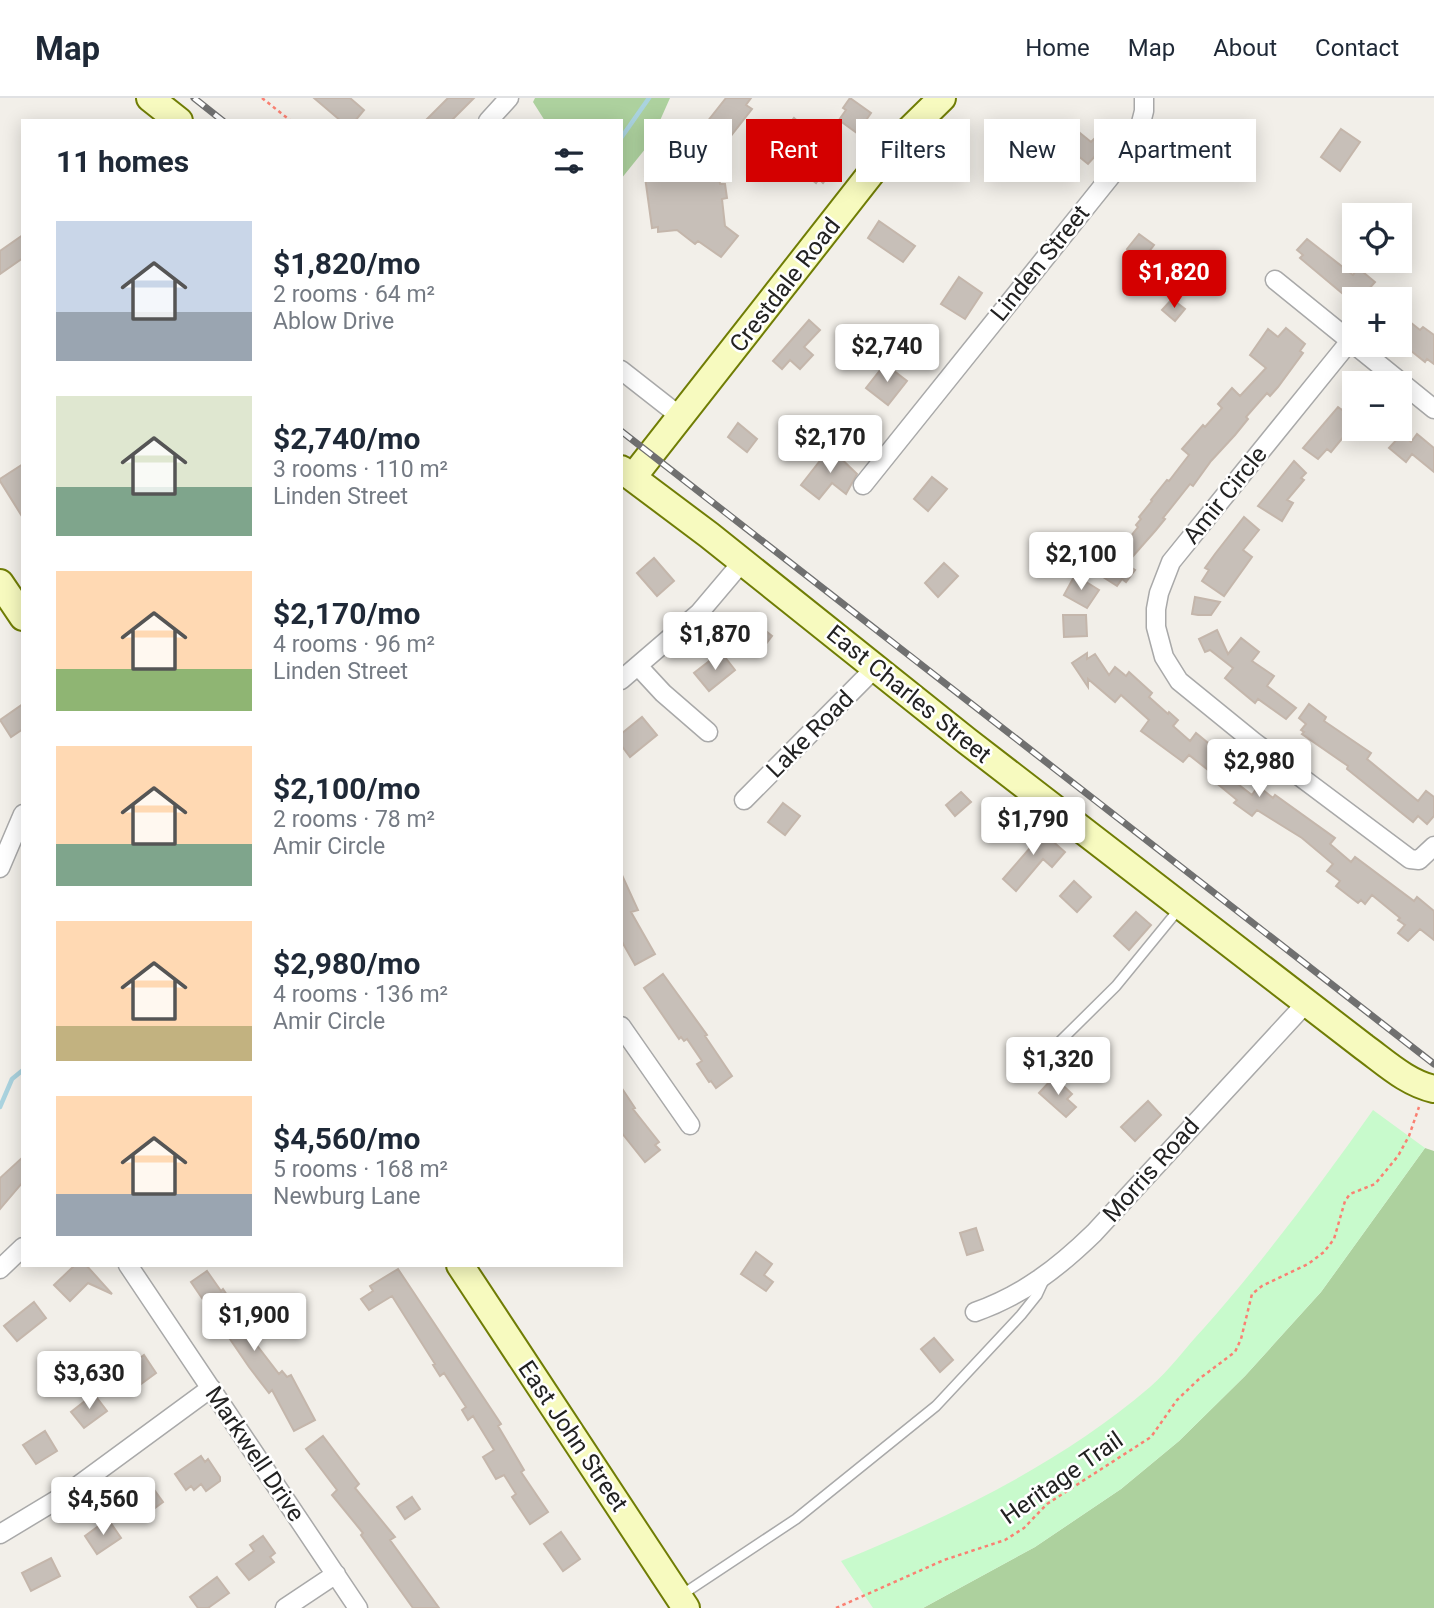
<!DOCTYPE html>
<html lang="en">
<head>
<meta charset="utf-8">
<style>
	:root { --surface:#fff; --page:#f6f6f7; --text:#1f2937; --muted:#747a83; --line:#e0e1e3; --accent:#d40000 }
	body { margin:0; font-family:Roboto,sans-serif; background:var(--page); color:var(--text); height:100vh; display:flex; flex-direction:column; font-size:26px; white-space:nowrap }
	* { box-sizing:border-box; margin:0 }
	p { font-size:23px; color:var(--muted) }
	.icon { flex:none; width:38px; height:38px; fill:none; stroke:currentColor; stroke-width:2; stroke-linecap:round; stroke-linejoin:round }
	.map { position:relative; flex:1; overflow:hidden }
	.sheet { position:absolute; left:21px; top:21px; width:602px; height:1148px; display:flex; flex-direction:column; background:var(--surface); border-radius:0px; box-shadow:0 4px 18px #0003 }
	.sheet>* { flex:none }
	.banner { position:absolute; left:644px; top:21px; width:665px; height:63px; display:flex; gap:14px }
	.fabs { position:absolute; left:1342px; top:105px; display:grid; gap:14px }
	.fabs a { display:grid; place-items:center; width:70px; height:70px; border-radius:0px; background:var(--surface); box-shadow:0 4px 18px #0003; font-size:35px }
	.price { position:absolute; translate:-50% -60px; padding:0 16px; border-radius:7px; background:#fff; color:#222; font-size:23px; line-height:46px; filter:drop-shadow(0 2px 4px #0008) }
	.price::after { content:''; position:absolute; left:50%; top:42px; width:21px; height:16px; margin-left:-10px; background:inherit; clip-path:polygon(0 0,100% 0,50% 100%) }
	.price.current { background:var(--accent); color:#fff }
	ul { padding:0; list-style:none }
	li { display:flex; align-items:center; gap:21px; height:175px; padding:0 35px }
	li span { display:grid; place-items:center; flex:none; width:196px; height:140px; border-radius:0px; color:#555 }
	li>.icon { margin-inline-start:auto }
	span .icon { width:84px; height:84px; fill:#fffc; stroke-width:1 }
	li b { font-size:30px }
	h2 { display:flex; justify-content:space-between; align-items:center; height:84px; padding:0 35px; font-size:30px }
	.pill { padding:0 24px; border-radius:0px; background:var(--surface); box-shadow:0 4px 18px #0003; font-size:24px; line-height:63px }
	.pill.current { background:var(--accent); color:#fff }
	header { display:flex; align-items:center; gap:42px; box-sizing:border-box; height:98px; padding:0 35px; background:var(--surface); border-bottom:2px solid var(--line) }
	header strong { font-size:33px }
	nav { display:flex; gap:38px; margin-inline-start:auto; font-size:24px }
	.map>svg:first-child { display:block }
</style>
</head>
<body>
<header>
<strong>Map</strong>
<nav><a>Home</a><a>Map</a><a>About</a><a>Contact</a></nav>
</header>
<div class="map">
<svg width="1434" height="1510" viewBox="0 0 1434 1510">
	<rect width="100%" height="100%" fill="#f2efe9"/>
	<path fill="#add19e" d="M535,0H670L650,45L621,81V23H545L533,4Z
		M1425,1050L1434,1053V1510H923L1035,1449L1121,1391L1179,1343L1245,1278L1321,1194Z"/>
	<path fill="#c8facc" d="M1373,1012L1425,1050L1321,1194L1245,1278L1179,1343L1121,1391L1035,1449L923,1510H873L841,1463C950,1419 1060,1366 1150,1289C1170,1272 1186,1249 1204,1230C1265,1161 1320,1087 1373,1012Z"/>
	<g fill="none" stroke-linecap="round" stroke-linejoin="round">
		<path stroke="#aad3df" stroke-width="4.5" d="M621,40L649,0
			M0,1009L12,981L23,972"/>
	</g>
	<path fill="#c7bfb8" stroke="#c4b6ab" stroke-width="2" d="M314,0H350L364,12L355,23H341Z
		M448,0H474L451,23H425Z
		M726,0H751L746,7L752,11L716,57L720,86H725L727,100L722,101L725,128L738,138L721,159L698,143L695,146L677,132L658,134V129L652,130L645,79L665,77Z
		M850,0L871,15L857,35L839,22L846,12L843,10Z
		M794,20L806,30L800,36L833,63L830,66L835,70L823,85L819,81L816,85L783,58L777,65L765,55Z
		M1341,31L1360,44L1340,73L1321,59Z
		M1080,35L1091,44L1098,37L1107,45L1088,66L1072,53L1075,50L1071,46Z
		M879,123L915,148L903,164L868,140Z
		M1139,136L1154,147L1142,163L1127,151Z
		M23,137V160L0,176V153Z
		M1307,141L1353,177L1358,170L1375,184L1367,193L1377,201H1349L1300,160L1303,157L1297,152Z
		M1152,169L1168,180L1158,193L1143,182Z
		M959,179L982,195L965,221L941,206Z
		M1172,201L1185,211L1175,223L1162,212Z
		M1400,216L1420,232L1423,229L1434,237V266L1427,261L1425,264L1400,244Z
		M809,222L820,232L804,249L813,257L800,271L790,262L782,271L773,263Z
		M1286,230L1305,246L1300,253L1303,255L1278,289L1270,298L1267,295L1246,319L1248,321L1235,337L1211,363L1193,388L1190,386L1163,420L1165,421L1156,432L1126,466L1135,472L1126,484L1122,481L1117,488L1100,477L1138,429L1136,427L1141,421L1139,419L1152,403L1151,402L1167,382L1169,383L1189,357L1182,351L1203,327L1205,329L1222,310L1218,306L1232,290L1240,298L1266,270L1250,257L1268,231L1278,239Z
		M885,266L907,283L888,307L866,290Z
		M1354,298V337L1349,332L1331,354L1327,351L1318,361L1303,350L1338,309L1342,312Z
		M738,325L757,341L747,354L728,339Z
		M1402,336L1411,344L1417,336L1434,350V374L1412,356L1406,364L1389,350Z
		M830,350L857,376L846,396L832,385L819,401L801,387Z
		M1294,363L1306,375L1301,380L1304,382L1287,402L1293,405L1282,423L1258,408Z
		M23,366V420L0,383V381Z
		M932,379L947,391L928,413L914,401Z
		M1244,419L1259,432L1243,452L1252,459L1224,498L1202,483L1209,472L1205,470L1215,456Z
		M654,460L674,483L657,498L637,475Z
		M944,465L958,478L938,499L925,485Z
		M1075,477L1099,492L1087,510L1064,497Z
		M1195,499L1220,504L1211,517H1198L1192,516Z
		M1063,517H1086L1087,538L1064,539Z
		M748,519L772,538L759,555L735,536Z
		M1217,532L1228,556L1241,540L1259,554L1252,563L1274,578L1267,588L1296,610L1286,621L1258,601L1255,605L1225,580L1233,570L1210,552L1205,554L1199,541Z
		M721,554L735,572L709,593L694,575Z
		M1087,555V561L1095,556L1109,577L1115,569L1126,578L1129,574L1152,595L1149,599L1168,616L1169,614L1178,622L1173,628L1190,643L1196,635L1242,673L1234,683L1252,697L1258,688L1273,700L1275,697L1335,740L1330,746L1351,764L1355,759L1414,803L1417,799L1434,813V842L1420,831L1408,843L1398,835L1405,827L1398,822L1400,820L1372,797L1365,806L1361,802L1358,805L1336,788L1340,783L1327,773L1333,766L1302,740L1257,712L1252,718L1234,705L1237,702L1214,683L1217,679L1189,657L1183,664L1141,633L1149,622L1121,597L1115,604L1088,581V589L1072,565Z
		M23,606V631L11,639L0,622Z
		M1309,606L1326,619L1324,623L1371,655L1367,661L1418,703L1426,693L1434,699V718L1427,726L1418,718L1413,724L1347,671L1348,668L1302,636L1304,634L1301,632L1306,626L1299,620Z
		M642,619L657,637L630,659L621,647V636Z
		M961,694L971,704L955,718L946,707Z
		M783,705L800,718L785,737L768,724Z
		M1028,727L1039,736L1041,733L1065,754L1052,769L1043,761L1016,793L1003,781L1030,750V747L1019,738Z
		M621,775L638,812L631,814L655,856L635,867L621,842Z
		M1074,783L1091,799L1077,814L1060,798Z
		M1136,814L1151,827L1129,852L1114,838Z
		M663,876L707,937L705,938L732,978L716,990L711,983L709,984L697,966L702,963L687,941L684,943L681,939L679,941L644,890Z
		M1054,979L1072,996L1067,1001L1076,1009L1066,1019L1039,995Z
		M621,989L635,1010L633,1011L659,1044L655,1047L660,1052L645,1064L621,1034Z
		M1148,1003L1161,1017L1135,1043L1121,1029Z
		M23,1059V1084L0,1111V1080Z
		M976,1130L983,1152L967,1157L960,1135Z
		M756,1154L772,1166L764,1177L773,1184L766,1193L741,1176Z
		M75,1167H86L112,1196L88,1185L70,1203L54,1187Z
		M398,1171L501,1326L498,1328L524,1372L521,1374L548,1414L530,1426L512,1399L516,1396L504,1377L496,1381L483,1359L494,1352L473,1318L468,1322L462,1312L466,1309L444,1275L440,1278L433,1267L435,1266L392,1198L369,1212L361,1201L373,1193L370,1188Z
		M207,1173L221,1193L223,1191L255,1239L252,1241L279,1276L282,1273L287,1279L291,1277L315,1322L294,1333L272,1292L269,1295L249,1269L191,1184Z
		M34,1204L46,1220L17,1243L4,1228Z
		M934,1240L953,1262L940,1274L921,1251Z
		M144,1257L156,1275L130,1294L117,1277Z
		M94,1296L107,1313L84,1330L71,1314Z
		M45,1333L57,1353L36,1366L23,1347Z
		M323,1338L359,1386L355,1390L395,1439L390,1442L439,1510H413L361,1437L363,1435L332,1397L337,1392L306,1351Z
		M201,1358L205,1364L208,1361L220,1379V1383L206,1393L201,1386L194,1392L191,1388L186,1392L175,1376Z
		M150,1386L163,1404L140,1421L127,1403Z
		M412,1399L420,1411L405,1421L397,1409Z
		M108,1421L121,1440L97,1456L85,1438Z
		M561,1434L580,1461L563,1473L544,1446Z
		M263,1438L275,1455L270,1459L274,1464L249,1482L236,1466L254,1453L250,1447Z
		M51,1460L60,1478L31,1493L22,1475Z
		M217,1479L229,1495L208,1510H198L190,1499Z"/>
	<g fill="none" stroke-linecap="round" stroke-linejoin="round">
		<g stroke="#a9a9a9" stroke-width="12">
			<path id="lane" d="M1026,977L1116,888L1179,811
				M680,1498L796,1421L936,1308L1021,1217L1037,1197L1044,1182"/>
		</g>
		<g stroke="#a9a9a9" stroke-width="21">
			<path id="street" d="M488,23L509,0
				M1275,182L1354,246
				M1350,243L1171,464L1159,495L1156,511V529L1164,559L1179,583L1254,644L1410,761L1419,762L1434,748
				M1355,247L1434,311
				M621,272L681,319
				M863,387L1135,48L1144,13V0
				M638,568L663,595L708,634
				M621,582L699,515L743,463
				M744,702L876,569
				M0,770L23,716
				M621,928L690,1027
				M128,1167L358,1510
				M0,1171L23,1149
				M975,1214C1023,1197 1058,1170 1094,1135L1307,904
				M0,1436L68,1395L211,1290
				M285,1510L336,1476"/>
		</g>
		<g stroke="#707d05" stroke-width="30">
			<path id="secondary" d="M150,0L179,23
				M621,371L709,437L967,643L1364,949C1386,965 1407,985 1434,991
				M633,379L890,51L942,0
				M0,485L23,519
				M460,1167L686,1510"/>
		</g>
		<path stroke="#fa8072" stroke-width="2.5" stroke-dasharray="3.5 3.5" stroke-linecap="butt" d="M262,0L291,23
			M836,1510L944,1462L1005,1442L1024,1430L1047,1406L1151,1339L1177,1302L1199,1281L1235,1254L1241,1241L1252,1196L1262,1188L1308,1166L1324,1154L1334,1141L1345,1103L1350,1096L1375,1086L1398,1058L1409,1038L1419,1009"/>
		<use href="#lane" stroke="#fff" stroke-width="9"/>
		<use href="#street" stroke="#fff" stroke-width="18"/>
		<use href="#secondary" stroke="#f7fabf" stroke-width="26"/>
		<g stroke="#707070" stroke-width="7">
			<path id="rail" d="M194,0L223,23
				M621,333L1434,966"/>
		</g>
		<use href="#rail" stroke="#fff" stroke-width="4.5" stroke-dasharray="13" stroke-linecap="butt"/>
	</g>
	<g text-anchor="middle" stroke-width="5" stroke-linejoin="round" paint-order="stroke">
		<g font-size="24" fill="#222" stroke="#fff">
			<text transform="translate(1040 165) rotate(-51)" y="8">Linden Street</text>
			<text transform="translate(785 187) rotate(-52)" y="8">Crestdale Road</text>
			<text transform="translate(1225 397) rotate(-51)" y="8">Amir Circle</text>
			<text transform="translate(909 596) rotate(39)" y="8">East Charles Street</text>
			<text transform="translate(810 636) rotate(-45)" y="8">Lake Road</text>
			<text transform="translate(1151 1072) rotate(-48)" y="8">Morris Road</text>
			<text transform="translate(573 1338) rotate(56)" y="8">East John Street</text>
			<text transform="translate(255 1356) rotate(56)" y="8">Markwell Drive</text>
			<text transform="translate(1062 1380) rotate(-35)" y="8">Heritage Trail</text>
		</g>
	</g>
</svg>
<div class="fabs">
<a><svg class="icon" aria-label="locate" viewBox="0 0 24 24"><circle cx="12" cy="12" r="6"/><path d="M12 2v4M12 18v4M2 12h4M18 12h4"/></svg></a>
<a>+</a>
<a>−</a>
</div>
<b class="price current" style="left:1174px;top:212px">$1,820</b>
<b class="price" style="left:887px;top:286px">$2,740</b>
<b class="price" style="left:830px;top:377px">$2,170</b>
<b class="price" style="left:1081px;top:494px">$2,100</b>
<b class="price" style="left:715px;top:574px">$1,870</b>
<b class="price" style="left:1259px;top:701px">$2,980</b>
<b class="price" style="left:1033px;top:759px">$1,790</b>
<b class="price" style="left:1058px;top:999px">$1,320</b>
<b class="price" style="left:254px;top:1255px">$1,900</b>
<b class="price" style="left:89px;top:1313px">$3,630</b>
<b class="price" style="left:103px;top:1439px">$4,560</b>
<div class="banner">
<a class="pill">Buy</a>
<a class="pill current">Rent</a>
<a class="pill">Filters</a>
<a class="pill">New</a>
<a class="pill">Apartment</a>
</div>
<section class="sheet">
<h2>11 homes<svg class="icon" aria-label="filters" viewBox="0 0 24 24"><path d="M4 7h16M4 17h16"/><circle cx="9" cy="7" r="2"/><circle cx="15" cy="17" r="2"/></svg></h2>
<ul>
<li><span style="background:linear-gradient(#c9d6e8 65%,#9aa5b1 0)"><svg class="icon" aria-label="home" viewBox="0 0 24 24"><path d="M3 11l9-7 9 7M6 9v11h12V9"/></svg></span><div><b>$1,820/mo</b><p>2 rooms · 64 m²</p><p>Ablow Drive</p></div></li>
<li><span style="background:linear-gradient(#dfe7d0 65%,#7fa58c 0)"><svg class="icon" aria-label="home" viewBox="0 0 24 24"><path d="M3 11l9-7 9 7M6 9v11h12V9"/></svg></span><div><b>$2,740/mo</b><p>3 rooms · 110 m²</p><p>Linden Street</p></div></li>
<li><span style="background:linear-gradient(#ffd9b3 70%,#8fb573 0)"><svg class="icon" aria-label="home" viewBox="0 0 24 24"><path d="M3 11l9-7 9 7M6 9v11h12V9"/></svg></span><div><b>$2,170/mo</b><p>4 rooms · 96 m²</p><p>Linden Street</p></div></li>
<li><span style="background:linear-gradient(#ffd9b3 70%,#7fa58c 0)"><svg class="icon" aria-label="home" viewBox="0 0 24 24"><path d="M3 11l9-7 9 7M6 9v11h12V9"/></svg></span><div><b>$2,100/mo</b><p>2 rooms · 78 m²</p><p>Amir Circle</p></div></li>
<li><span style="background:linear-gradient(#ffd9b3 75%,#c2b280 0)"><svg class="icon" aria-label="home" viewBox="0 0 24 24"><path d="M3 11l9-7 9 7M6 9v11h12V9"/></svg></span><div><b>$2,980/mo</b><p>4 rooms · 136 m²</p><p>Amir Circle</p></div></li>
<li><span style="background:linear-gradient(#ffd9b3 70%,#9aa5b1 0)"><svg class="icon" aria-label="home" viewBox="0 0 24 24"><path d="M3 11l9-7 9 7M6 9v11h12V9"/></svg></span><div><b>$4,560/mo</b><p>5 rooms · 168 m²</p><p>Newburg Lane</p></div></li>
</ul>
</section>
</div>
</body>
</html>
